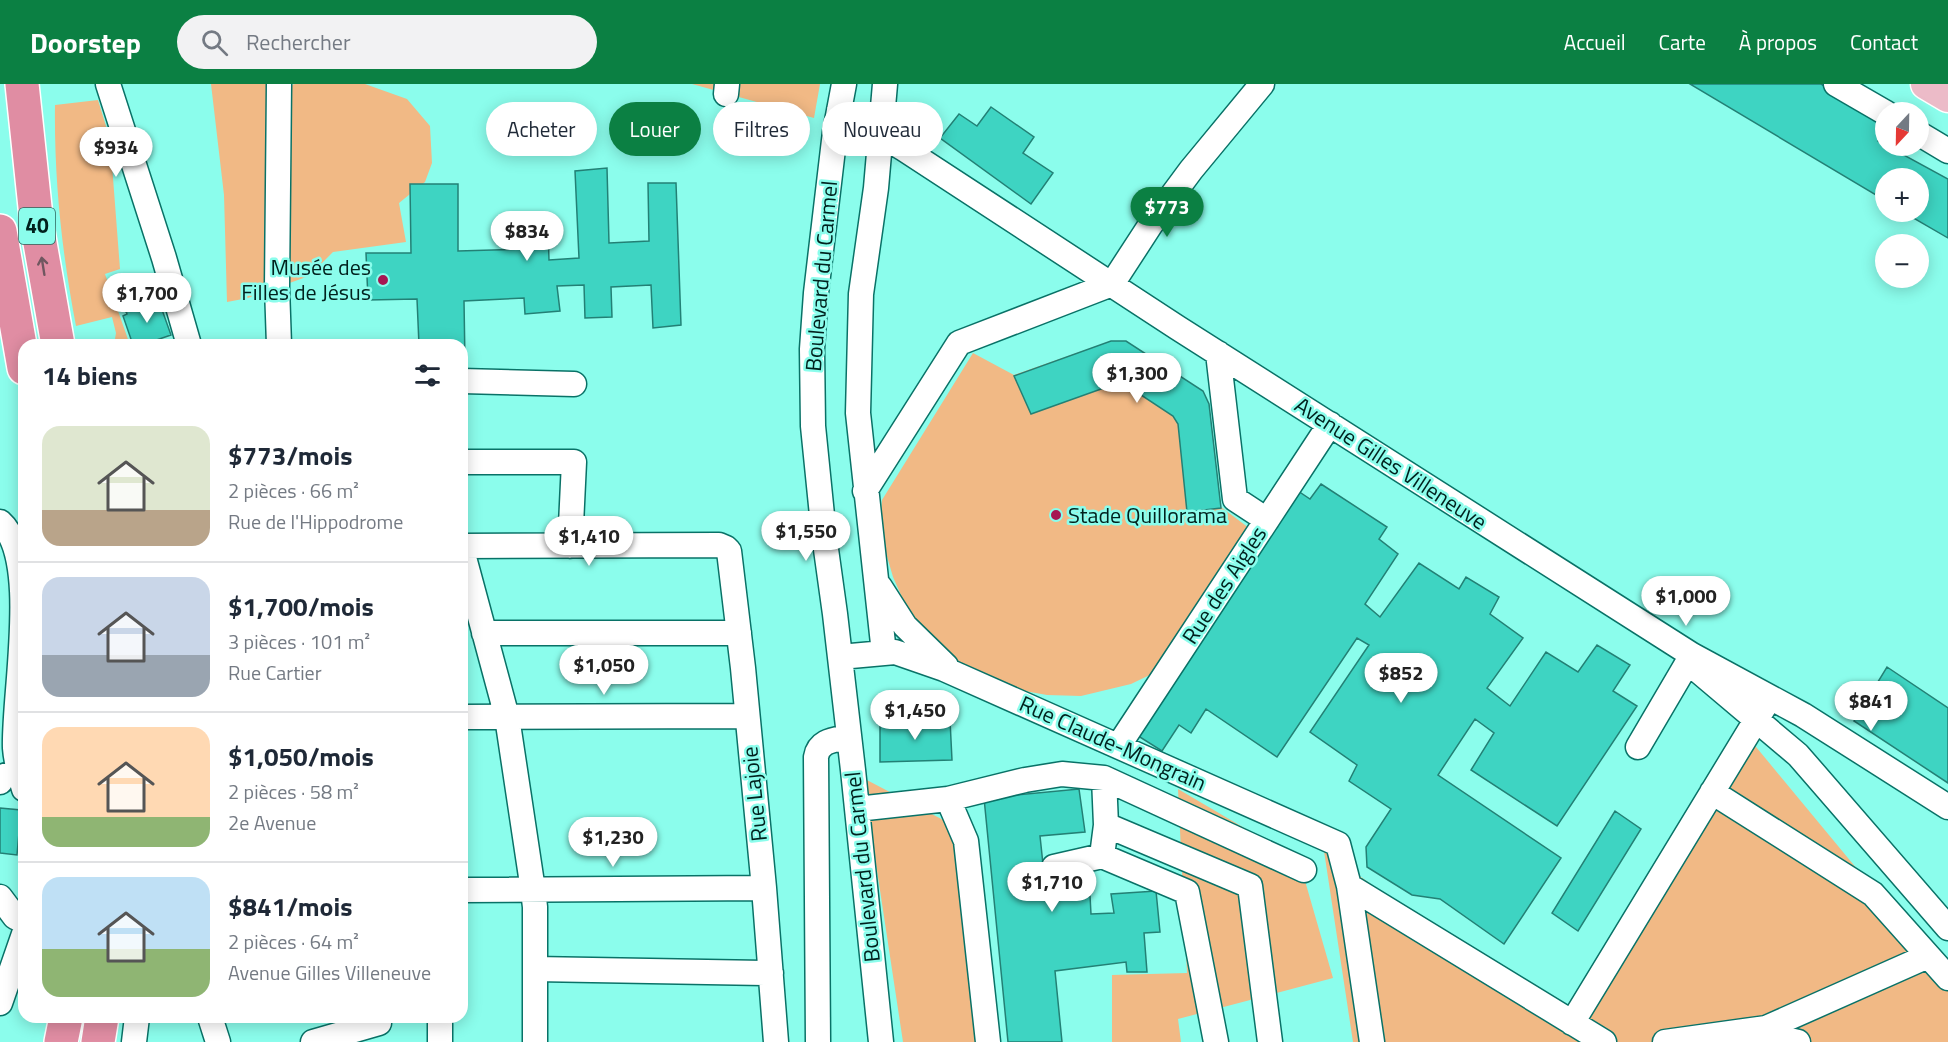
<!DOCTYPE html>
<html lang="fr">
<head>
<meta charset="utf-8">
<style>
	:root { --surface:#fff; --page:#f2f2f3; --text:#1f2937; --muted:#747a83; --line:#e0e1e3; --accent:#0b8043 }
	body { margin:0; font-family:"Titillium Web",sans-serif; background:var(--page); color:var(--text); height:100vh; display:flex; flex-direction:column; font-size:22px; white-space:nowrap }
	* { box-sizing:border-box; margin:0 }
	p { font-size:20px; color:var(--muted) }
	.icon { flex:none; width:33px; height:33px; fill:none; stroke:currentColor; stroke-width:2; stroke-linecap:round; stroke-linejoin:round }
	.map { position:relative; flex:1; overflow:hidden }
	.details { position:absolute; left:18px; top:255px; width:450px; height:684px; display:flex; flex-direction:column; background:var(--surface); border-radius:18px; box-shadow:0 3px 15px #0003 }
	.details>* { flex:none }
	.guide { position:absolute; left:486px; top:18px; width:570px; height:54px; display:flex; gap:12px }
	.needle { width:39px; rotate:202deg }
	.fabs { position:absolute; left:1875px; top:18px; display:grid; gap:12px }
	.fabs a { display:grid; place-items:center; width:54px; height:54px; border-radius:50%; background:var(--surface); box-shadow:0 3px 15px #0003; font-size:30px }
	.price { position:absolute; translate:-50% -51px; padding:0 14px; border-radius:21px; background:#fff; color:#222; font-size:20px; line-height:39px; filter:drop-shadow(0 2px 3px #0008) }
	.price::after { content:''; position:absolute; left:50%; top:36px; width:18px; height:14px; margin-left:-9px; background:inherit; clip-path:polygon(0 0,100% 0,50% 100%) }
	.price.selected { background:var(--accent); color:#fff }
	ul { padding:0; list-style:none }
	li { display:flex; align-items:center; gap:18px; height:150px; padding:0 24px }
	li+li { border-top:2px solid var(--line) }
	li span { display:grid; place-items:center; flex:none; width:168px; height:120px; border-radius:18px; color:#555 }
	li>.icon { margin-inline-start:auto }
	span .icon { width:72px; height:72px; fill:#fffc; stroke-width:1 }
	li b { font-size:26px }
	h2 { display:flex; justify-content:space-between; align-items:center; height:72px; padding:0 24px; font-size:26px }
	.tag { padding:0 21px; border-radius:27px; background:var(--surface); box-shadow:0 3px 15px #0003; font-size:21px; line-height:54px }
	.tag.selected { background:var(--accent); color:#fff }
	header { display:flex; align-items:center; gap:36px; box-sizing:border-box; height:84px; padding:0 30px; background:var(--accent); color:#fff }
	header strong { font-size:28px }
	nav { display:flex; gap:33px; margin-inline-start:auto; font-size:21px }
	.search { width:420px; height:54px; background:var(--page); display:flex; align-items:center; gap:15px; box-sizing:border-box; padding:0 21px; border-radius:33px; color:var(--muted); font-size:22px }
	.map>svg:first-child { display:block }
</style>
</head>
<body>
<header>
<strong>Doorstep</strong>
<div class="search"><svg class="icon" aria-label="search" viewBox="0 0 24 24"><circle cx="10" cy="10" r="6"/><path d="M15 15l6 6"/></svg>Rechercher</div>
<nav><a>Accueil</a><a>Carte</a><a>À propos</a><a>Contact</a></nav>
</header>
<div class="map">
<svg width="1948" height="958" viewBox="0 0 1948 958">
	<rect width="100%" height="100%" fill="#8bfdec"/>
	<path fill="#f1b985" d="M211,0H285L288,2L295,0H365L407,15L430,42L432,79L425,98L399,119L406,158L333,168L309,192L248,214L227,218L224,111Z
		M692,0H820L814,34Z
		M98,16L110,55L120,185L105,190L130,261H114L116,249L112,233L76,242C62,169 54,96 55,21Z
		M1111,257H1126L1203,307L1209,320L1221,423L1249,444L1158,587L1131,600L1081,612L1047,611L1013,605L952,575L926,552L905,520L893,493L886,469L880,439L882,416L973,269L1014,291Z
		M1742,646L1925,867L1948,882V958H1353L1324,767L1560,933Z
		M863,694L949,739L967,772L997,958H903Z
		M1178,705L1299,776L1333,894L1178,935L1181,958H1112V891L1187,889Z"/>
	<path fill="#3ed4c2" stroke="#238075" stroke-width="1.5" d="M1690,0H1821L1886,37V44L1878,57L1948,95V154L1903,128H1918V94H1886V117Z
		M991,23L1034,53L1023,69L1053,89L1031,120L940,54L959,30L977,42Z
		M607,84L609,159L649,157L648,99H676L681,241L653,244L651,201L611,203L612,233L585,234L584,201L557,202L560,227L525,230L524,214L464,217L465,279H462V261H419L417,215L368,216L366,169H411L410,100H458V167L524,165L523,149L548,145L549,176L579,174L575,87Z
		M154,218L155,221L160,220L171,251L142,261H133L123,232L127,230L126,228L139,223L140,227L143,226L141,222Z
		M1111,257H1126L1203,307L1209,320L1221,424L1187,428L1178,340L1173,332L1126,301L1115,300L1031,330L1014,292Z
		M1321,400L1387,443L1379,455L1398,470L1365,520L1380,533L1419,479L1459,505L1466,493L1499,513L1490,530L1523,554L1487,604L1510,622L1546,568L1578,588L1597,561L1630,581L1613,607L1637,622L1557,742L1471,686L1494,649L1475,635L1438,691L1561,774L1504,860L1440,815L1412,811L1367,783L1366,763L1391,725L1349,697L1357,681L1310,648L1369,561L1357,554L1277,673L1206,625L1191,649L1179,641L1162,667L1135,650L1298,407L1310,415Z
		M1887,583L1948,624V699L1854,637Z
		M880,636H950L952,676L880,678Z
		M1079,705L1085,748L1040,752L1045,799L1089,793L1091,830L1114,829L1111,810L1156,807L1160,848L1144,849L1147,888H1127L1126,878L1055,887L1062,958H1008L984,714Z
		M0,724L21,726L17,771L0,769Z
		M1615,727L1641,745L1578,847L1552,829Z"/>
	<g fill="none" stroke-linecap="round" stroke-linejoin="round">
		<g stroke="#097267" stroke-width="27">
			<path id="minor" d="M108,0L164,174L189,261
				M279,0L277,203L279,261
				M844,0L835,48L816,209L812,265L813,342L824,451L835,530L853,686L881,958
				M1836,0L1886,29
				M726,10L727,0
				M839,26L904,65L1178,244L1692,571L1803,631L1948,723
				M1918,49L1948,67
				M1112,200L1151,140L1191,86L1262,0
				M1218,269L1235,415L1267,436
				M462,297L574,300
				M462,378H574L570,462
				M865,407L959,259L1112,200
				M0,438C41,474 13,611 15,664C16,678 20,692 24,705
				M462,462L719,461L726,464L729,467L743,584L764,804L776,958
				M462,466L507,633L533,806L535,823V958
				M880,503L905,542L946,582
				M484,549H739
				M884,569L895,568L944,585L1338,760L1349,802L1372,958
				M840,573L884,569L858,329L861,210L876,104L885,0
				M1695,584L1798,671L1948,844
				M462,633L747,632
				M1119,661L1330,340
				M1638,663L1692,571
				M1104,694L1106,741L1102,772L1187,808L1216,958
				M0,698L1,693L19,687
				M1712,708L1873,810L1948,894
				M948,715L1025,696L1062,690L1104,694L1304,786
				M857,725L948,715L966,757L988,958
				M1106,741L1250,802L1270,958
				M1054,783L1102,772
				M1349,802L1604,958
				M462,806L764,804
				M0,813L15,833L24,837
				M535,885L771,889
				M0,919L24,850
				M210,933L218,958
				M440,933V958
				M1572,939L1764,623
				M1752,947L1798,958
				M134,958L137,933
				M313,958L379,939
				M818,958L816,673C819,656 834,656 849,653
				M1665,958L1766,944L1928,872"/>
		</g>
		<g stroke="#fff" stroke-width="33">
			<path id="major" d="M1926,0L1948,13"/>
		</g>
		<g stroke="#fff" stroke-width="36">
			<path id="highway" d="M22,0L37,142L58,261
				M0,147L24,284
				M61,958L66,933
				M98,958L102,933"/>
		</g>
		<use href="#minor" stroke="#fff" stroke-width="24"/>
		<use href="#major" stroke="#ecbbc8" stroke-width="30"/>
		<use href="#highway" stroke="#e08da3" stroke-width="33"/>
	</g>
	<defs><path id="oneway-shaft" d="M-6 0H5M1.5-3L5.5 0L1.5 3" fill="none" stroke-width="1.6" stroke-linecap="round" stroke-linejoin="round" transform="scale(1.5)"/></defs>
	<use stroke="#705760" href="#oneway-shaft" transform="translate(43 182) rotate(-99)"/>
	<g fill="#a61552" stroke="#8bfdec" stroke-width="2">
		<circle cx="383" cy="196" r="6"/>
		<circle cx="1056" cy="431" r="6"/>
	</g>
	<g text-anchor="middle" stroke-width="5" stroke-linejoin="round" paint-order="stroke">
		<rect fill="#8bfdec" stroke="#2a635b" stroke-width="1.5" x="19" y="124" width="36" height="36" rx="4.5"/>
		<g font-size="21" font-weight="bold" fill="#00211d">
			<text x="37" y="149">40</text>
		</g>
		<g font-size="22" fill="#00211d" stroke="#8bfdec" text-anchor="end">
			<text x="371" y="191">Musée des<tspan x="371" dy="25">Filles de Jésus</tspan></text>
			<text x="1068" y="439" text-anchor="start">Stade Quillorama</text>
		</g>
		<g font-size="22" fill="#00211d" stroke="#8bfdec">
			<text transform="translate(821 192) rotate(-85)" y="8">Boulevard du Carmel</text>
			<text transform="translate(1391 379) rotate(33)" y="8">Avenue Gilles Villeneuve</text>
			<text transform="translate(1224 501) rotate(-57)" y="8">Rue des Aigles</text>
			<text transform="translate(1113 659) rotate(24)" y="8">Rue Claude-Mongrain</text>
			<text transform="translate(754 710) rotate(-96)" y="8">Rue Lajoie</text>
			<text transform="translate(862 783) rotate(-96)" y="8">Boulevard du Carmel</text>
		</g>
	</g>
</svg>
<div class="fabs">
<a><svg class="needle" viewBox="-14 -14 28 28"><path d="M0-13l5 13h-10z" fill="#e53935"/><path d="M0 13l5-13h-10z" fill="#747a83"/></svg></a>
<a>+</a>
<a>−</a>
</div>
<b class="price" style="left:116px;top:94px">$934</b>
<b class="price selected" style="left:1167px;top:154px">$773</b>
<b class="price" style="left:527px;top:178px">$834</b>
<b class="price" style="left:147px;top:240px">$1,700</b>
<b class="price" style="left:1137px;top:320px">$1,300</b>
<b class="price" style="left:806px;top:478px">$1,550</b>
<b class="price" style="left:589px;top:483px">$1,410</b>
<b class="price" style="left:1686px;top:543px">$1,000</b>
<b class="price" style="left:604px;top:612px">$1,050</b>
<b class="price" style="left:1401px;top:620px">$852</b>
<b class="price" style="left:1871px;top:648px">$841</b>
<b class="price" style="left:915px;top:657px">$1,450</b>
<b class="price" style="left:613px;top:784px">$1,230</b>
<b class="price" style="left:1052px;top:829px">$1,710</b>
<div class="guide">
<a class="tag">Acheter</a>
<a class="tag selected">Louer</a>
<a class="tag">Filtres</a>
<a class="tag">Nouveau</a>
</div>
<section class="details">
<h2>14 biens<svg class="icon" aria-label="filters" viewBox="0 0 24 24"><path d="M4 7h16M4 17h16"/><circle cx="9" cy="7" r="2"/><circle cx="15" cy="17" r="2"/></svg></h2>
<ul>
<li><span style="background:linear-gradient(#dfe7d0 70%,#b9a48a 0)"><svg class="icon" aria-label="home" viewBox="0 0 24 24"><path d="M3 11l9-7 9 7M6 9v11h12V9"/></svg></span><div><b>$773/mois</b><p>2 pièces · 66 m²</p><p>Rue de l'Hippodrome</p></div></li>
<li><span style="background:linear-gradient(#c9d6e8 65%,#9aa5b1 0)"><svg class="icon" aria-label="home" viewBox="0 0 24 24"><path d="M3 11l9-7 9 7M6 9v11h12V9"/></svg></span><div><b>$1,700/mois</b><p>3 pièces · 101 m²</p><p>Rue Cartier</p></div></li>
<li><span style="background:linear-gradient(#ffd9b3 75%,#8fb573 0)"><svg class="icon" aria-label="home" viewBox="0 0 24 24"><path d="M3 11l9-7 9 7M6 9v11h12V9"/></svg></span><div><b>$1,050/mois</b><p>2 pièces · 58 m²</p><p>2e Avenue</p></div></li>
<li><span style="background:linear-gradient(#bfe0f5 60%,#8fb573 0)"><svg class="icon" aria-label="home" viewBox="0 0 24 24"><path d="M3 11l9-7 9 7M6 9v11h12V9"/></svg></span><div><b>$841/mois</b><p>2 pièces · 64 m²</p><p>Avenue Gilles Villeneuve</p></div></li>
</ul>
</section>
</div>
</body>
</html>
